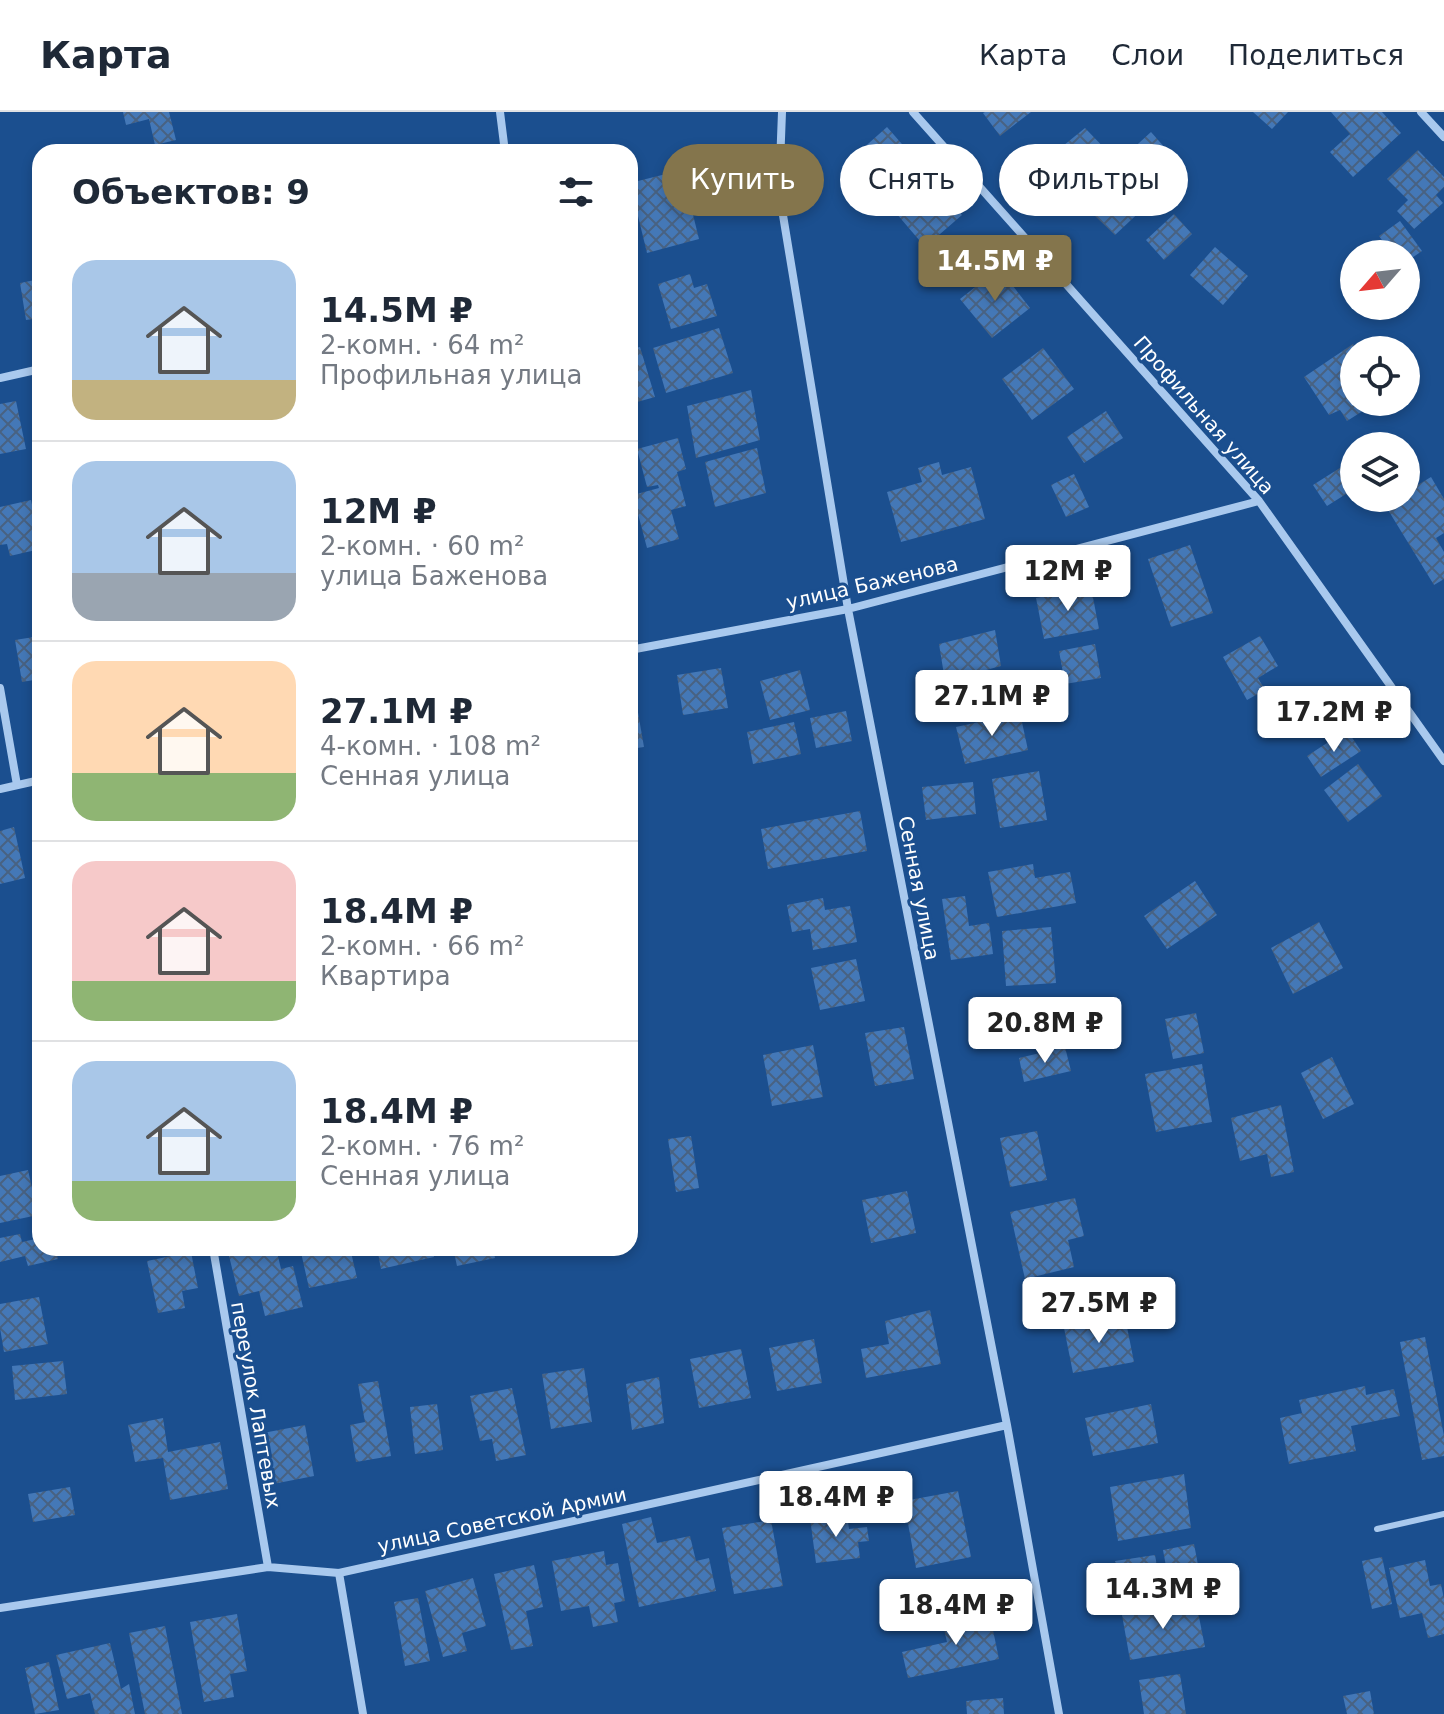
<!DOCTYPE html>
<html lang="ru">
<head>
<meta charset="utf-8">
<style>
	:root { --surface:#fff; --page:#f6f6f7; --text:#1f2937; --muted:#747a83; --line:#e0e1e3; --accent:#84754c }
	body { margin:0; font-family:"DejaVu Sans",sans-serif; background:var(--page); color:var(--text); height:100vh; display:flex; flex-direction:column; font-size:30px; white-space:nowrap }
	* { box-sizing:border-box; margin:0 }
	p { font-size:26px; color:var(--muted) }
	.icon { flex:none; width:44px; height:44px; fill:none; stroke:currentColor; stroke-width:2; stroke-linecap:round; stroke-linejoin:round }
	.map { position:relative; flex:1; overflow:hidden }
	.panel { position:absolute; left:32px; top:32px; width:606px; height:1112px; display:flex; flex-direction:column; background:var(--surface); border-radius:24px; box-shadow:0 4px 12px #0003 }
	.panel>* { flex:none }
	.top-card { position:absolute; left:662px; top:32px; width:662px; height:72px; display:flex; gap:16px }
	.needle { width:52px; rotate:242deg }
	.tools { position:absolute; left:1340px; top:128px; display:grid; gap:16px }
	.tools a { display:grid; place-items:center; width:80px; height:80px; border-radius:50%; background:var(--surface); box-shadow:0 4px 12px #0003; font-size:40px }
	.price { position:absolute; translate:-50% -68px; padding:0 18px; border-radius:8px; background:#fff; color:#222; font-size:26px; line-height:52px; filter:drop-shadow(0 2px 4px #0008) }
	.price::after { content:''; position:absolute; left:50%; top:48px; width:24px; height:18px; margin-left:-12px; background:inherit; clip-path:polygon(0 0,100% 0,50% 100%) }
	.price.selected { background:var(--accent); color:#fff }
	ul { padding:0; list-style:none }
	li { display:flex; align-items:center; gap:24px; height:200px; padding:0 40px }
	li+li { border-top:2px solid var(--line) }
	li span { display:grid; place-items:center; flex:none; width:224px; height:160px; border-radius:24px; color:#555 }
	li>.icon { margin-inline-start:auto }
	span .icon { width:96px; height:96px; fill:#fffc; stroke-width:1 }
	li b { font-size:34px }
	h2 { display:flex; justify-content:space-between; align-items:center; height:96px; padding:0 40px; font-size:34px }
	.chip { padding:0 28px; border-radius:36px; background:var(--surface); box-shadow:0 4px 12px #0003; font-size:28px; line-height:72px }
	.chip.selected { background:var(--accent); color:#fff }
	header { display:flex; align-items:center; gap:48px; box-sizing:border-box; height:112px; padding:0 40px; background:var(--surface); border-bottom:2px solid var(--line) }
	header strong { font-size:38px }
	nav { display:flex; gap:44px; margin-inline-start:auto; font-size:28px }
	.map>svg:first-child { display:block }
</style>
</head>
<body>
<header>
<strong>Карта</strong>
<nav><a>Карта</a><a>Слои</a><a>Поделиться</a></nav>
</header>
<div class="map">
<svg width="1444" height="1602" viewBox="0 0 1444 1602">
	<defs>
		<pattern id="building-cross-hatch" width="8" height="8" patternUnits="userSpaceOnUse" patternTransform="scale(2)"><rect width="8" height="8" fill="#4478b7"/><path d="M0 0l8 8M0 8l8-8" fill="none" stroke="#486282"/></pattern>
	</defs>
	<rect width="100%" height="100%" fill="#1b4f8f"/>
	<path fill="url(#building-cross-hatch)" d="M123,0H169L176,28L155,33L149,7L126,13Z
		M985,0H1031L1000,24L983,1Z
		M1253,0H1288L1272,17Z
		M1331,0H1382L1401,21L1353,65L1330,40L1350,22Z
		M887,15L916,48L889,72L860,39Z
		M1085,16L1111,43L1069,78L1042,51Z
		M1151,20L1182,55L1159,75L1128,41Z
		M1418,38L1444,65V75L1436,83L1443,91L1414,117L1397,99L1408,88L1387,67Z
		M682,58L699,127L647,141L630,71Z
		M927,62L962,103L925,135L890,94Z
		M1117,62L1147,93L1115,123L1094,103L1110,87L1101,77Z
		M1174,102L1192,122L1164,148L1146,128Z
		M1400,109L1422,139L1406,150V142H1392L1379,124Z
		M1215,135L1248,164L1223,193L1190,163Z
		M999,156L1030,196L992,226L960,187Z
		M690,162L694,176L707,172L717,204L671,217L658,172Z
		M40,167V206L26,208L20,171Z
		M719,216L733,261L666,281L653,236Z
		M1353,232L1357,238H1354V290H1361L1366,297L1347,309L1340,298L1329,303L1304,265Z
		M640,235L655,285L630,292V237Z
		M1043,236L1074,277L1032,308L1002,267Z
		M751,278L760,328L696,346L687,294Z
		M16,289L26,337L0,342V292Z
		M1106,299L1123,326L1084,351L1067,325Z
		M678,326L686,357L677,360L686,394L671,398L679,427L647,436L633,383L659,376L658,373L647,375L637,337Z
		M757,336L766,381L715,395L705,350Z
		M1354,347V377L1327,394L1313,373Z
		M939,350L942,363L971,355L985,407L901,430L887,380L922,370L918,356Z
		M1074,362L1089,395L1066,405L1051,373Z
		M1431,365L1444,387V421L1436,426L1444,440V467L1434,473L1385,393L1396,386H1406V380Z
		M31,388L35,407L40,406V437L10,444L7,432L0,433V395Z
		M1190,433L1213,501L1171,515L1148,447Z
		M1091,475L1099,517L1044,527L1036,486Z
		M995,518L1001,554L945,569L939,532Z
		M40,524V567L22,570L15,528Z
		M1260,524L1278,554L1258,566L1265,578L1247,588L1223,545Z
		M1095,532L1101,566L1065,572L1059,539Z
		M721,556L728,596L683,603L677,563Z
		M800,558L810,598L770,608L760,569Z
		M636,589L644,635L630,637V590Z
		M846,599L852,629L816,636L810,606Z
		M1020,601L1028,638L965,652L956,615Z
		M794,610L801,642L753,652L747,620Z
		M1347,618L1361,639L1321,665L1307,644Z
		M1358,652L1382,684L1348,710L1324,678Z
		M1039,659L1047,708L1000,716L992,667Z
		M973,670L976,702L926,708L922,675Z
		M860,699L867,739L768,757L761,717Z
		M14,715L25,766L0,772V719Z
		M1033,752L1035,766L1070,760L1076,791L997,805L988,760Z
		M1195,769L1217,803L1167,837L1144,804Z
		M965,784L969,814L989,811L993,842L951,848L942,787Z
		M823,786L825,798L850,794L857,830L813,838L810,817L792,820L787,793Z
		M1319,810L1343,856L1293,882L1271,836Z
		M1051,815L1056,871L1006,874L1002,819Z
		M856,847L865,889L820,898L811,856Z
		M1196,901L1204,941L1173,947L1165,907Z
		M904,915L914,967L875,974L865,921Z
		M813,933L823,985L772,994L763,943Z
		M1065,935L1071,959L1024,970L1019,946Z
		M1332,945L1354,992L1323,1007L1301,961Z
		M1202,952L1212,1010L1156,1020L1145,962Z
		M1281,993L1294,1060L1271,1065L1267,1042L1240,1049L1231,1006Z
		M1037,1019L1047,1068L1010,1075L1000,1026Z
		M691,1024L699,1076L676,1080L668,1027Z
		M28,1058L38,1103L0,1111V1064Z
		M630,1067L638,1101L630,1103Z
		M907,1079L916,1121L871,1131L862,1088Z
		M1075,1086L1084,1124L1068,1128L1074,1155L1025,1167L1010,1100Z
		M20,1122L22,1130L40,1126V1136H55L58,1147L28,1154L25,1144L0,1150V1126Z
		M246,1136H276L281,1157L293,1154L303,1195L265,1204L259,1179L239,1184L228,1140Z
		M300,1136H350L357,1166L309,1176Z
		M377,1136H432L434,1145L381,1157Z
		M453,1136H493L495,1146L457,1154Z
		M191,1140L198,1176L182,1179L185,1196L158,1201L147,1149Z
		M39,1185L48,1232L4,1240L0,1216V1192Z
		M930,1198L941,1252L866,1266L861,1237L889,1232L885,1209Z
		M1125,1205L1134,1250L1073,1261L1064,1216Z
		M1425,1225L1444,1324V1344L1422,1348L1400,1230Z
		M814,1227L822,1271L777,1279L769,1236Z
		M741,1237L751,1286L699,1296L690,1247Z
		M63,1249L67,1282L15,1288L12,1254Z
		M584,1256L592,1310L551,1317L542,1262Z
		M659,1265L664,1311L632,1318L626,1272Z
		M378,1269L391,1344L356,1350L350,1313L365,1310L358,1272Z
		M1365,1274L1366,1283L1394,1277L1400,1304L1351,1314L1356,1339L1289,1352L1280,1306L1302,1301L1299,1288Z
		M512,1276L526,1343L496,1349L492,1327L480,1329L470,1284Z
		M437,1292L443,1338L415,1342L410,1295Z
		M1151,1292L1158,1331L1093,1344L1085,1306Z
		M163,1306L168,1340L220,1330L228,1377L170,1388L163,1346L135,1350L128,1313Z
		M305,1313L314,1364L273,1372L263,1321Z
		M1184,1362L1191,1416L1118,1429L1110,1375Z
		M70,1375L75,1403L33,1410L28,1382Z
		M958,1379L971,1445L916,1456L904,1389Z
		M847,1402L849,1417L867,1415L869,1429L858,1430L860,1446L816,1451L810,1406Z
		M651,1405L657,1431L690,1424L696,1449L709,1446L716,1479L639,1495L622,1412Z
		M771,1408L783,1474L734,1482L722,1416Z
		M1194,1432L1199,1458L1168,1465L1163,1438Z
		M604,1439L606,1453L618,1451L625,1489L614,1491L618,1510L593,1515L589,1494L561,1499L552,1449Z
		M1155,1443L1161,1477L1121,1484L1115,1449Z
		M1382,1445L1392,1492L1372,1497L1362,1449Z
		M1425,1448L1430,1474L1441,1472L1444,1487V1522L1428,1526L1422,1501L1400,1506L1389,1456Z
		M534,1453L543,1495L526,1499L533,1534L511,1538L494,1462Z
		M473,1466L486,1514L462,1521L467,1539L443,1545L425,1479Z
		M418,1486L430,1549L405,1554L394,1490Z
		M1196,1490L1205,1535L1130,1548L1122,1503Z
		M989,1499L999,1547L908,1566L902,1540L947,1530L942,1509Z
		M237,1502L247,1559L230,1562L234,1585L204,1590L190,1510Z
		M165,1514L182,1602H145L129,1521Z
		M110,1531L121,1577L129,1572L135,1602H95L90,1581L67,1587L56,1543Z
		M49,1550L59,1598L35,1602L25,1556Z
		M1180,1562L1186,1602H1144L1139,1568Z
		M1370,1579L1374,1602H1347L1343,1584Z
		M1003,1586L1004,1602H967L966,1589Z"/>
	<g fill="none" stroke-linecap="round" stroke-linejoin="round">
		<path stroke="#a9c9ee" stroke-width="6" d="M1377,1417L1444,1402"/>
		<path stroke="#a9c9ee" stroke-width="8" d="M500,0L505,40
			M782,0L779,79L848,497L1007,1313L1059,1602
			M913,0L1259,389L1444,649
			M1421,0L1444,25
			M0,266L40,257
			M630,538L848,497L1259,389
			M0,576L17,673
			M0,677L40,668
			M213,1136L268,1455
			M339,1461L363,1602
			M0,1496L268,1455L339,1461L1007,1313"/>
	</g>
	<g text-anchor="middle" stroke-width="6" stroke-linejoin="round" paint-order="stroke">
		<g font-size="20" fill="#fff" stroke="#1b4f8f">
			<text transform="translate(1204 303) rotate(49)" y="7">Профильная улица</text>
			<text transform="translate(872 471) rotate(-13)" y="7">улица Баженова</text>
			<text transform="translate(919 776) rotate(79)" y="7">Сенная улица</text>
			<text transform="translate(256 1293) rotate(80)" y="7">переулок Лаптевых</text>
			<text transform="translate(502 1408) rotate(-12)" y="7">улица Советской Армии</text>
		</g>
	</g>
</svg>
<div class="tools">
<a><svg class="needle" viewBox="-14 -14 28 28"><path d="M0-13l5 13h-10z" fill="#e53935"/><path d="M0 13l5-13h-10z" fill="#747a83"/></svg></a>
<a><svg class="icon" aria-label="locate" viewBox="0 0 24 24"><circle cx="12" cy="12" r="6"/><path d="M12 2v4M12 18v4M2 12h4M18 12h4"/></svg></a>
<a><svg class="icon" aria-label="layers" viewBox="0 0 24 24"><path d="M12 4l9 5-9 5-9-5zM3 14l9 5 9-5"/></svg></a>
</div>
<b class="price selected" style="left:995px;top:191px">14.5M ₽</b>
<b class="price" style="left:1068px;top:501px">12M ₽</b>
<b class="price" style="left:992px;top:626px">27.1M ₽</b>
<b class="price" style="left:1334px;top:642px">17.2M ₽</b>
<b class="price" style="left:1045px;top:953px">20.8M ₽</b>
<b class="price" style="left:1099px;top:1233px">27.5M ₽</b>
<b class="price" style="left:836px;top:1427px">18.4M ₽</b>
<b class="price" style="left:1163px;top:1519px">14.3M ₽</b>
<b class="price" style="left:956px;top:1535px">18.4M ₽</b>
<div class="top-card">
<a class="chip selected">Купить</a>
<a class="chip">Снять</a>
<a class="chip">Фильтры</a>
</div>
<section class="panel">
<h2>Объектов: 9<svg class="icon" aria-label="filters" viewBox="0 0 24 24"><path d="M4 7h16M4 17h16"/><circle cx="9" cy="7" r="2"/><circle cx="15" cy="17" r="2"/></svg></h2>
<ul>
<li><span style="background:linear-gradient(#a9c7e8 75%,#c2b280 0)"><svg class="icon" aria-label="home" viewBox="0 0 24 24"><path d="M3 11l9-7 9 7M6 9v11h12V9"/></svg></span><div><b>14.5M ₽</b><p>2-комн. · 64 m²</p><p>Профильная улица</p></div></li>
<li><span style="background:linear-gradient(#a9c7e8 70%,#9aa5b1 0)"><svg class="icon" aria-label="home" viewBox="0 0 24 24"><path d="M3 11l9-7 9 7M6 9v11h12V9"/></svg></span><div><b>12M ₽</b><p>2-комн. · 60 m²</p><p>улица Баженова</p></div></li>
<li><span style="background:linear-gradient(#ffd9b3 70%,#8fb573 0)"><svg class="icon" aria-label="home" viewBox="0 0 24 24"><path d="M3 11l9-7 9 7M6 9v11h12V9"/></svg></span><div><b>27.1M ₽</b><p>4-комн. · 108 m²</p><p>Сенная улица</p></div></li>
<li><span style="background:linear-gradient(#f6c9c9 75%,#8fb573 0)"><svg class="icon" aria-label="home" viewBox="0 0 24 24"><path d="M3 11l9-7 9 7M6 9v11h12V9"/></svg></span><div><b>18.4M ₽</b><p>2-комн. · 66 m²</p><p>Квартира</p></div></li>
<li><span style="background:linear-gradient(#a9c7e8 75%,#8fb573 0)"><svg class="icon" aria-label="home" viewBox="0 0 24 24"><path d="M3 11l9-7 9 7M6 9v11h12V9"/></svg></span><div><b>18.4M ₽</b><p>2-комн. · 76 m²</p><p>Сенная улица</p></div></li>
</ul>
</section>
</div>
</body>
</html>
